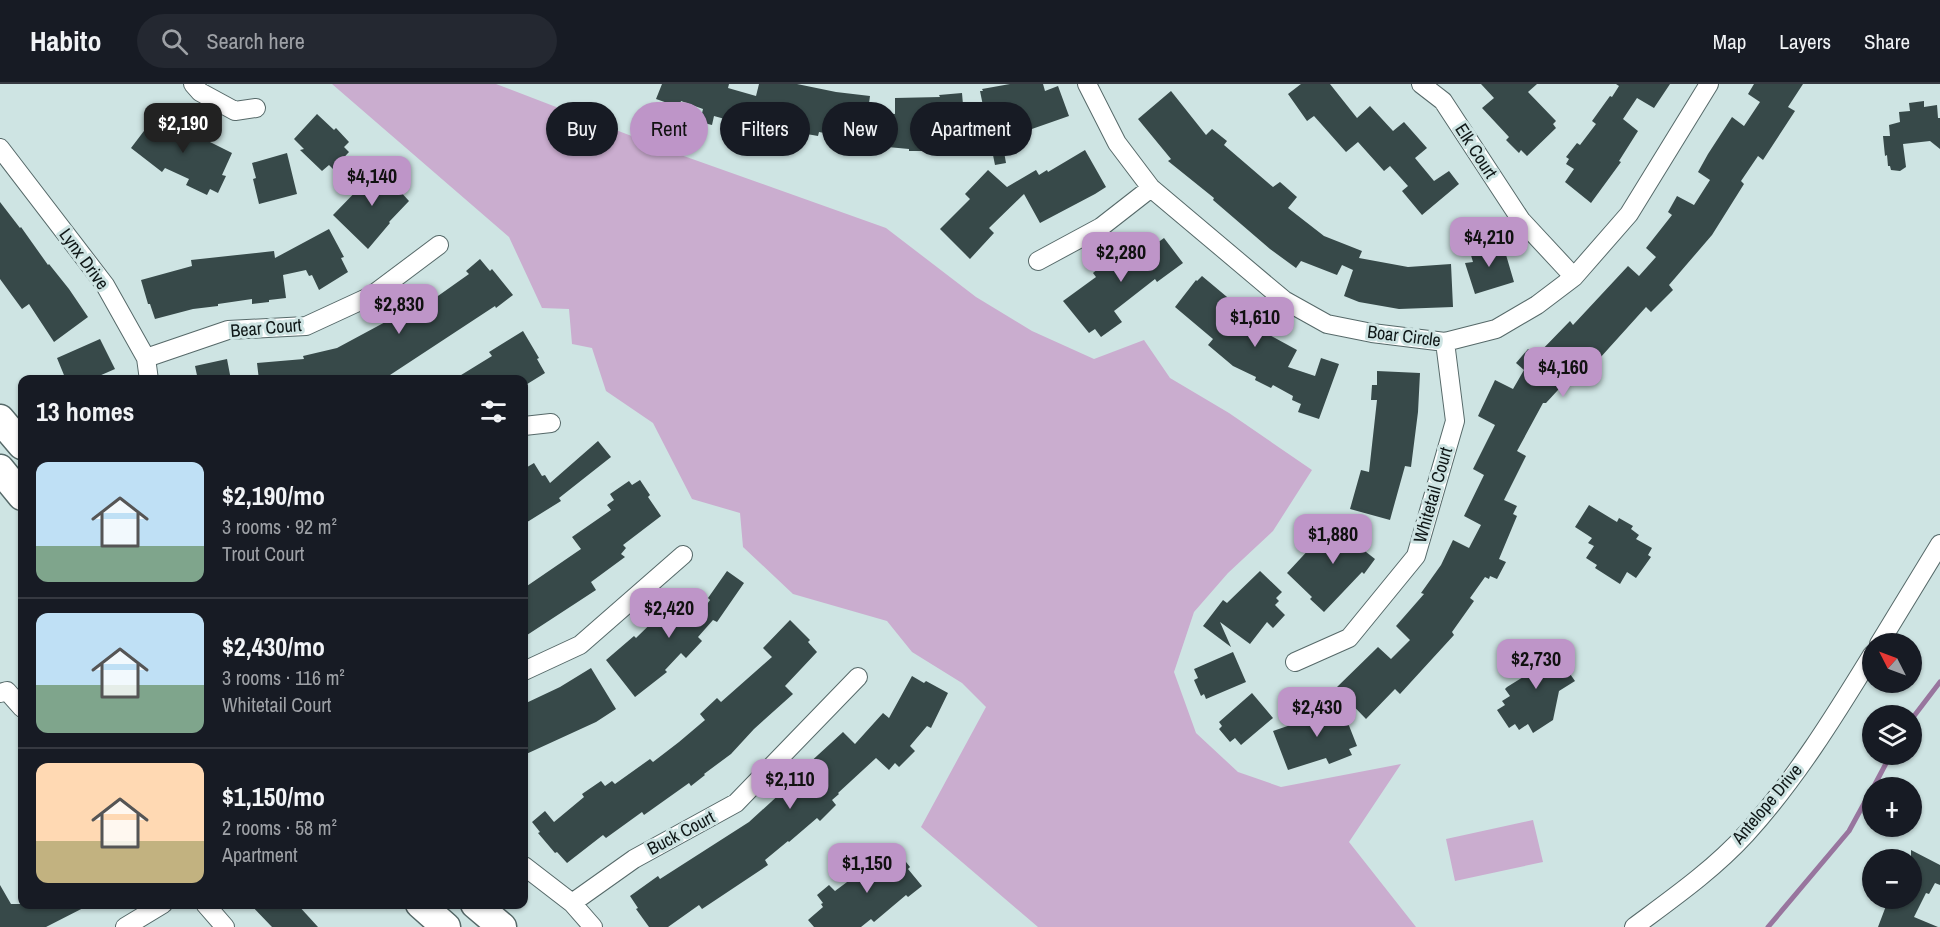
<!DOCTYPE html>
<html lang="en">
<head>
<meta charset="utf-8">
<style>
	:root { --surface:#171b24; --page:#242831; --text:#f1f3f6; --muted:#9ea1a6; --line:#363941; --accent:#be95c8 }
	body { margin:0; font-family:"Archivo Narrow",sans-serif; background:var(--page); color:var(--text); height:100vh; display:flex; flex-direction:column; font-size:22px; white-space:nowrap }
	* { box-sizing:border-box; margin:0 }
	p { font-size:20px; color:var(--muted) }
	.icon { flex:none; width:33px; height:33px; fill:none; stroke:currentColor; stroke-width:2; stroke-linecap:round; stroke-linejoin:round }
	.map { position:relative; flex:1; overflow:hidden }
	.sheet { position:absolute; left:18px; top:291px; width:510px; height:534px; display:flex; flex-direction:column; background:var(--surface); border-radius:12px; box-shadow:0 2px 4px #0004 }
	.sheet>* { flex:none }
	.hud { position:absolute; left:546px; top:18px; width:570px; height:54px; display:flex; gap:12px }
	.needle { width:39px; rotate:312deg }
	.tools { position:absolute; left:1862px; top:549px; display:grid; gap:12px }
	.tools a { display:grid; place-items:center; width:60px; height:60px; border-radius:50%; background:var(--surface); box-shadow:0 2px 4px #0004; font-size:30px }
	.price { position:absolute; translate:-50% -51px; padding:0 14px; border-radius:12px; background:var(--accent); color:#111; font-size:20px; line-height:39px; filter:drop-shadow(0 2px 3px #0008) }
	.price::after { content:''; position:absolute; left:50%; top:36px; width:18px; height:14px; margin-left:-9px; background:inherit; clip-path:polygon(0 0,100% 0,50% 100%) }
	.price.selected { background:#222; color:#fff }
	ul { padding:0; list-style:none }
	li { display:flex; align-items:center; gap:18px; height:150px; padding:0 18px }
	li+li { border-top:2px solid var(--line) }
	li span { display:grid; place-items:center; flex:none; width:168px; height:120px; border-radius:12px; color:#555 }
	li>.icon { margin-inline-start:auto }
	span .icon { width:72px; height:72px; fill:#fffc; stroke-width:1 }
	li b { font-size:26px }
	h2 { display:flex; justify-content:space-between; align-items:center; height:72px; padding:0 18px; font-size:26px }
	.tag { padding:0 21px; border-radius:27px; background:var(--surface); box-shadow:0 2px 4px #0004; font-size:21px; line-height:54px }
	.tag.selected { background:var(--accent); color:#111 }
	header { display:flex; align-items:center; gap:36px; box-sizing:border-box; height:84px; padding:0 30px; background:var(--surface); border-bottom:2px solid var(--line) }
	header strong { font-size:28px }
	nav { display:flex; gap:33px; margin-inline-start:auto; font-size:21px }
	.search { width:420px; height:54px; background:var(--page); display:flex; align-items:center; gap:15px; box-sizing:border-box; padding:0 21px; border-radius:33px; color:var(--muted); font-size:22px }
	.map>svg:first-child { display:block }
</style>
</head>
<body>
<header>
<strong>Habito</strong>
<div class="search"><svg class="icon" aria-label="search" viewBox="0 0 24 24"><circle cx="10" cy="10" r="6"/><path d="M15 15l6 6"/></svg>Search here</div>
<nav><a>Map</a><a>Layers</a><a>Share</a></nav>
</header>
<div class="map">
<svg width="1940" height="843" viewBox="0 0 1940 843">
	<rect width="100%" height="100%" fill="#cee4e3"/>
	<path fill="#caadcf" d="M332,0H496L681,71L886,144L976,213L1032,247L1094,275L1144,256L1170,294L1229,329L1312,386L1273,447L1228,489L1194,528L1174,588L1196,649L1238,688L1281,703L1401,680L1349,758L1416,843H1038L921,743L986,623L962,599L912,568L887,537L793,510L743,463L740,429L692,415L653,339L606,307L592,264L572,260L569,225L542,224L509,153Z
		M1533,736L1543,778L1455,797L1446,755Z"/>
	<g fill="none" stroke-linecap="round" stroke-linejoin="round">
		<path stroke="#98759e" stroke-width="5" d="M1911,636L1940,598
			M1873,704L1891,670
			M1768,843L1849,747L1872,705"/>
	</g>
	<path fill="#374949" d="M662,0H729L728,4L756,12L759,0H797L836,8L870,12L868,27L895,30V14L940,13L939,11L962,9L966,56L927,61V67H909V65L845,59L846,53L819,48L818,52L801,49L802,45L735,29L732,37L714,32L712,41L700,38L703,25L681,17L679,23L656,15Z
		M1010,0H1043L1045,7L1058,2L1069,32L1029,46L1001,51L1006,79L995,81L980,7H983L982,5Z
		M1301,0H1330L1357,34L1370,22L1393,47L1404,38L1427,64L1415,74L1434,97L1449,87L1459,100L1422,131L1402,107L1408,102L1390,82L1384,87L1358,58L1346,68L1314,32L1307,37L1288,10Z
		M1481,0H1537L1528,8L1556,37L1553,40L1556,44L1527,72L1521,66L1519,69L1506,56L1509,53L1482,24L1494,14Z
		M1616,0H1670L1654,24L1637,14L1623,35L1638,47L1619,77L1621,78L1591,119L1565,98L1574,85L1566,80L1569,75L1566,73L1577,59L1580,61L1596,40L1592,37L1610,12L1612,13L1619,2Z
		M1754,0H1803L1788,23L1795,27L1763,76L1758,72L1741,97L1744,100L1712,151L1669,201L1673,206L1651,228L1646,223L1590,285L1588,282L1584,286L1580,282L1546,319H1543L1517,367L1526,372L1504,416L1517,422L1513,430L1517,432L1499,475L1506,478L1497,495L1490,492L1489,495L1485,493L1470,514L1474,517L1452,548L1454,551L1400,610L1395,605L1366,635L1336,604L1378,563L1391,575L1410,556L1396,542L1424,510L1421,509L1441,481L1453,456L1469,464L1481,441L1464,432L1484,391L1473,385L1495,341L1478,332L1495,296L1513,305L1524,286L1516,279L1528,265L1536,272L1570,237L1573,241L1628,182L1639,192L1656,173L1646,164L1672,131L1668,128L1677,112L1694,121L1710,96L1698,88L1708,70L1732,33L1744,42L1760,18L1748,10Z
		M1171,7L1206,51L1212,45L1227,57L1224,61L1273,103L1280,98L1297,113L1288,124L1324,152L1362,167L1359,174L1408,183L1451,180L1453,223L1399,225L1359,218L1344,212L1353,186L1342,181L1337,191L1301,177L1296,184L1270,165L1213,116L1214,114L1168,77L1171,75L1138,35Z
		M1924,17V23L1937,21L1938,34H1940V65L1930,57L1903,60L1906,83L1900,87L1891,86L1890,82H1888L1887,71L1885,72L1883,52H1890L1889,41L1900,38L1899,28L1910,27L1909,19Z
		M163,27L200,58L202,54L232,69L222,91L226,92L218,109L210,105L207,111L186,101L189,95L165,84L162,88L131,64L150,39L153,40Z
		M317,30L334,46L336,44L349,58L344,63L349,68L333,85L329,81L322,87L300,66L304,65L294,55Z
		M1085,66L1106,103L1095,110L1040,139L1024,110L989,144L994,149L970,175L940,145L970,115L965,110L988,86L1007,103L1036,86L1039,91L1047,86L1048,88Z
		M287,69L297,110L259,120L253,95L256,94L252,79Z
		M377,81L401,104L399,106L409,117L389,138L390,139L368,165L333,131L365,98L363,96Z
		M0,118L20,144L21,143L48,181L49,180L69,205L88,233L54,258L29,220L22,225L0,195Z
		M329,145L344,173L341,174L348,188L319,206L312,191L309,192L306,186L283,191L286,214L269,216V218L252,220V215L218,220V222L193,225L155,235L150,220H148L141,196L192,182L191,176L274,167L275,174Z
		M1142,148L1153,162L1164,154L1183,179L1157,198L1155,195L1114,227L1122,238L1101,253L1095,245L1089,249L1063,217L1096,193L1093,189Z
		M1500,158L1504,164L1514,198L1475,210L1465,179L1473,178L1470,168Z
		M480,175L490,187L492,185L513,211L496,224L495,222L390,291L382,296H259L257,279L304,275L303,272L337,264L389,236L387,234L417,217L421,224L469,190L466,187Z
		M1202,192L1264,244L1262,247L1297,266L1288,283L1315,292L1321,274L1339,280L1319,335L1298,328L1301,320L1292,316L1293,312L1273,301L1271,304L1255,296L1256,293L1233,282L1208,261L1213,255L1175,223L1196,196L1197,197Z
		M523,247L539,274L537,275L545,289L524,302V296H453L492,272L489,268Z
		M100,255L115,285L99,292L101,296H66L57,274Z
		M227,275L231,296H198L195,282Z
		M1377,287L1420,289L1418,328L1411,383L1405,382L1390,436L1350,425L1361,386L1369,388L1377,316H1371L1372,301H1377Z
		M598,357L611,373L559,414L561,417L524,440V385L534,379L542,392L545,391L550,399Z
		M640,396L650,411L648,413L661,432L623,461L626,464L621,470L625,473L591,498L596,506L524,553V504L581,465L572,453L611,426L607,421L614,416L610,410L629,397L632,401Z
		M1589,421L1617,438L1619,434L1633,442L1631,445L1639,451L1636,455L1652,464L1648,471L1651,473L1636,494L1627,488L1620,500L1595,484L1597,481L1586,474L1594,462L1588,459L1592,454L1575,443Z
		M1345,434L1369,453L1361,464L1375,475L1364,490L1362,488L1324,528L1310,515L1312,513L1287,489L1313,461L1318,466Z
		M727,487L744,499L717,538L713,536L698,553L702,557L686,574L681,569L665,586L667,588L635,613L606,576L634,552L636,554L671,520L688,536L690,533L695,538L710,516L708,514Z
		M1260,487L1282,508L1276,514L1279,517L1275,521L1285,531L1273,544L1267,538L1250,560L1220,538L1231,563L1203,542L1223,516L1227,519Z
		M790,536L810,556L808,558L817,568L785,602L793,610L754,645L731,670L704,690L705,691L691,702L689,699L644,731L642,728L606,754L603,751L567,779L557,768L555,769L538,749L540,748L532,738L545,727L554,738L584,713L582,710L601,697L605,702L612,697L615,700L650,675L653,678L679,658L705,636L700,630L717,614L721,618L772,573L763,564Z
		M1530,556L1549,560L1575,597L1559,607L1553,636L1533,649L1528,640L1519,646L1515,640L1509,644L1497,626L1505,621L1502,617L1510,612L1505,605L1507,603L1533,587L1526,575Z
		M1233,568L1246,598L1206,615L1204,610L1201,612L1194,596L1198,594L1194,585Z
		M591,584L616,625L596,638L524,671V620L560,603Z
		M912,592L924,599L926,597L948,609L931,644L927,642L910,662L915,667L899,683L895,679L889,686L876,674L838,709L839,710L832,716L836,721L820,737L817,734L789,758L788,757L765,776L768,781L702,825L699,821L668,843H649L636,825L638,824L630,812L658,792L660,795L749,738L783,707L781,705L843,648L855,660L883,629L889,634Z
		M1252,609L1273,634L1241,661L1235,654L1230,658L1219,645L1222,642L1219,638Z
		M1339,616L1357,662L1349,665L1352,671L1329,680L1326,674L1288,686L1273,647L1311,634L1309,627Z
		M894,763L910,783L908,785L922,802L908,813L906,811L874,838L871,835L861,843H814L808,836L823,823L821,820L823,819L817,811L829,801L835,807Z
		M1911,766L1940,781V801L1935,799L1929,810L1926,809L1914,833L1938,843H1878L1889,814H1911Z
		M0,801L11,820H91L46,843H0Z
		M250,820H297L318,843H272Z"/>
	<g fill="none" stroke-linecap="round" stroke-linejoin="round">
		<g stroke="#566969" stroke-width="20">
			<path id="minor" d="M193,0L200,8L235,27L256,24
				M1087,0L1117,59L1151,104L1284,216L1327,240L1372,249L1445,258L1496,245L1537,221L1574,193L1629,130L1709,0
				M1421,0L1443,17L1521,136L1574,193
				M0,64L105,201L146,274L149,296
				M1038,177L1101,143L1151,104
				M146,274L228,246L306,242L371,212L439,161
				M524,342L551,339
				M1879,560L1940,460
				M1295,578L1349,554L1416,472L1455,337L1445,258
				M524,587L580,561L683,471
				M0,609L7,607L22,624
				M524,782L572,819L593,843
				M572,819L634,775L736,719L858,593
				M205,820L225,843
				M125,843L163,820
				M1634,843C1673,814 1713,786 1746,750C1795,696 1834,633 1872,571"/>
		</g>
		<g stroke="#566969" stroke-width="31">
			<path id="primary" d="M0,335L22,361
				M0,385L22,412
				M420,820L446,843
				M475,820L502,843"/>
		</g>
		<use href="#minor" stroke="#fff" stroke-width="18"/>
		<use href="#primary" stroke="#fff" stroke-width="28"/>
	</g>
	<g text-anchor="middle" stroke-width="6" stroke-linejoin="round" paint-order="stroke">
		<g font-size="18" fill="#0f1717" stroke="#cee4e3">
			<text transform="translate(1476 67) rotate(57)" y="6">Elk Court</text>
			<text transform="translate(84 175) rotate(54)" y="6">Lynx Drive</text>
			<text transform="translate(266 244) rotate(-5)" y="6">Bear Court</text>
			<text transform="translate(1404 252) rotate(7)" y="6">Boar Circle</text>
			<text transform="translate(1433 411) rotate(-74)" y="6">Whitetail Court</text>
			<text transform="translate(1767 720) rotate(-50)" y="6">Antelope Drive</text>
			<text transform="translate(681 749) rotate(-28)" y="6">Buck Court</text>
		</g>
	</g>
</svg>
<div class="tools">
<a><svg class="needle" viewBox="-14 -14 28 28"><path d="M0-13l5 13h-10z" fill="#e53935"/><path d="M0 13l5-13h-10z" fill="#9ea1a6"/></svg></a>
<a><svg class="icon" aria-label="layers" viewBox="0 0 24 24"><path d="M12 4l9 5-9 5-9-5zM3 14l9 5 9-5"/></svg></a>
<a>+</a>
<a>−</a>
</div>
<b class="price selected" style="left:183px;top:70px">$2,190</b>
<b class="price" style="left:372px;top:123px">$4,140</b>
<b class="price" style="left:1489px;top:184px">$4,210</b>
<b class="price" style="left:1121px;top:199px">$2,280</b>
<b class="price" style="left:399px;top:251px">$2,830</b>
<b class="price" style="left:1255px;top:264px">$1,610</b>
<b class="price" style="left:1563px;top:314px">$4,160</b>
<b class="price" style="left:1333px;top:481px">$1,880</b>
<b class="price" style="left:669px;top:555px">$2,420</b>
<b class="price" style="left:1536px;top:606px">$2,730</b>
<b class="price" style="left:1317px;top:654px">$2,430</b>
<b class="price" style="left:790px;top:726px">$2,110</b>
<b class="price" style="left:867px;top:810px">$1,150</b>
<div class="hud">
<a class="tag">Buy</a>
<a class="tag selected">Rent</a>
<a class="tag">Filters</a>
<a class="tag">New</a>
<a class="tag">Apartment</a>
</div>
<section class="sheet">
<h2>13 homes<svg class="icon" aria-label="filters" viewBox="0 0 24 24"><path d="M4 7h16M4 17h16"/><circle cx="9" cy="7" r="2"/><circle cx="15" cy="17" r="2"/></svg></h2>
<ul>
<li><span style="background:linear-gradient(#bfe0f5 70%,#7fa58c 0)"><svg class="icon" aria-label="home" viewBox="0 0 24 24"><path d="M3 11l9-7 9 7M6 9v11h12V9"/></svg></span><div><b>$2,190/mo</b><p>3 rooms · 92 m²</p><p>Trout Court</p></div></li>
<li><span style="background:linear-gradient(#bfe0f5 60%,#7fa58c 0)"><svg class="icon" aria-label="home" viewBox="0 0 24 24"><path d="M3 11l9-7 9 7M6 9v11h12V9"/></svg></span><div><b>$2,430/mo</b><p>3 rooms · 116 m²</p><p>Whitetail Court</p></div></li>
<li><span style="background:linear-gradient(#ffd9b3 65%,#c2b280 0)"><svg class="icon" aria-label="home" viewBox="0 0 24 24"><path d="M3 11l9-7 9 7M6 9v11h12V9"/></svg></span><div><b>$1,150/mo</b><p>2 rooms · 58 m²</p><p>Apartment</p></div></li>
</ul>
</section>
</div>
</body>
</html>
